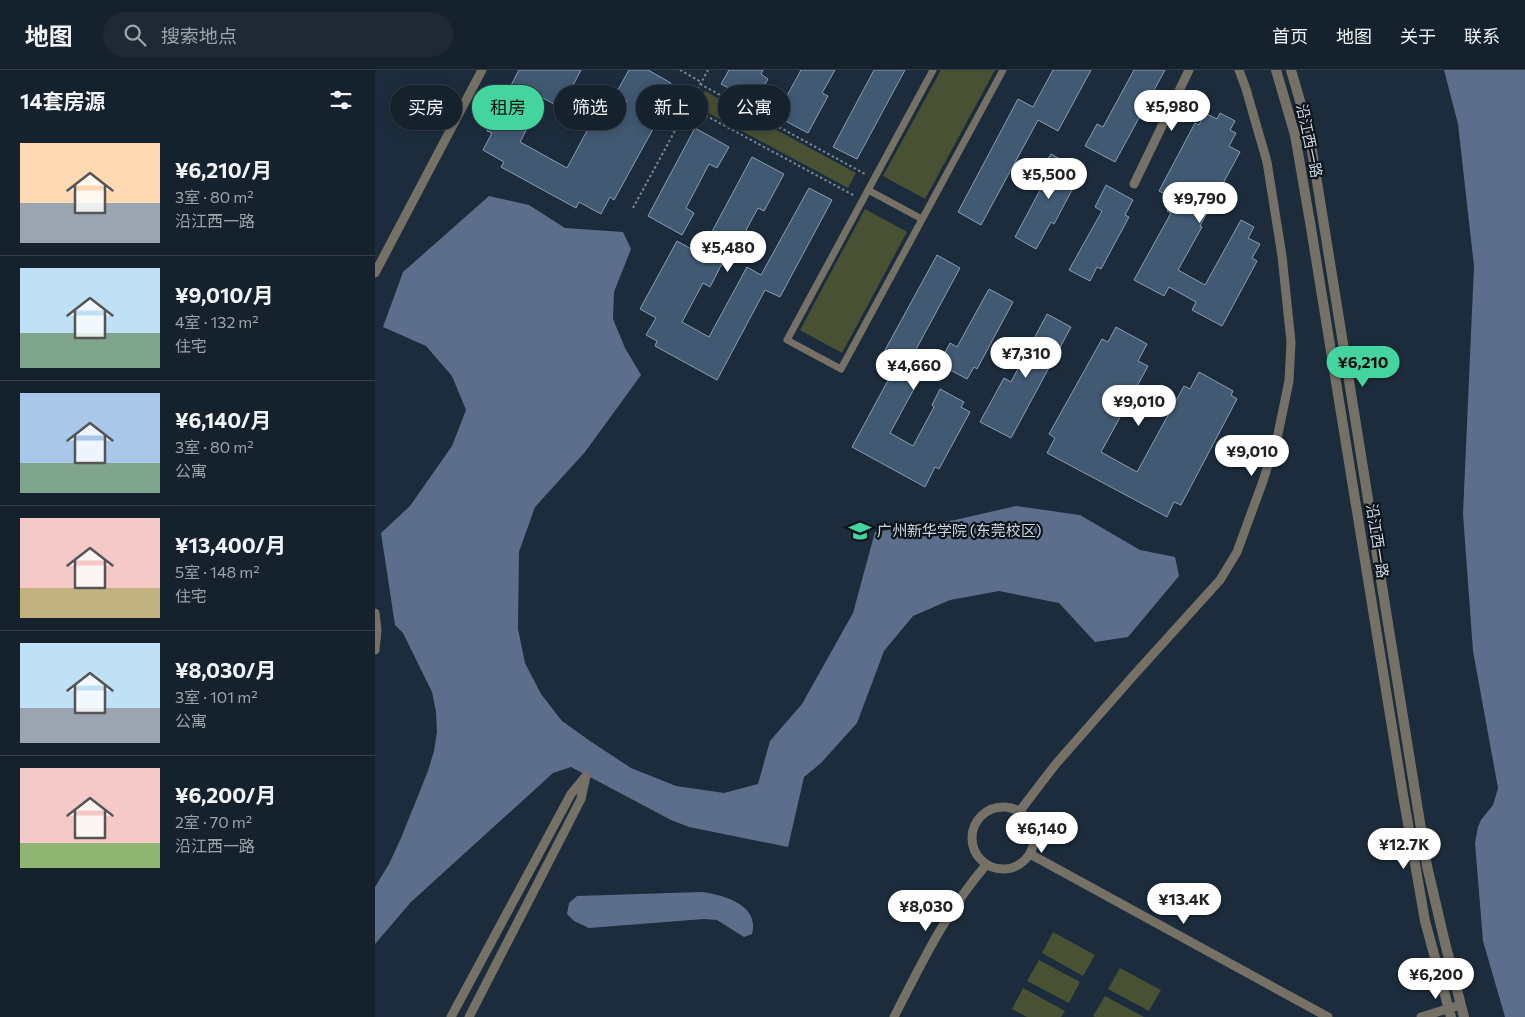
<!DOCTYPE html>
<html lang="zh">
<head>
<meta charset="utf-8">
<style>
	:root { --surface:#15212d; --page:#1e2935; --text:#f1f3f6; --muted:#9da3aa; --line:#343e49; --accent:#43d4a0 }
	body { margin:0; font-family:Commissioner,"Noto Sans SC",sans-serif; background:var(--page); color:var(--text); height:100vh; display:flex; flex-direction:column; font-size:19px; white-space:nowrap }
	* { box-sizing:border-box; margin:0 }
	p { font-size:16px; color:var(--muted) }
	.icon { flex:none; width:28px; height:28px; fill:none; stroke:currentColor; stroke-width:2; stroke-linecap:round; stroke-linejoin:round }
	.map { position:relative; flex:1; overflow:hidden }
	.drawer { display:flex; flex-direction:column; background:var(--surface); width:375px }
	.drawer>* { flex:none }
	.guide { position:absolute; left:15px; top:15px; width:475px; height:45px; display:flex; gap:10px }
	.price { position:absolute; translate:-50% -42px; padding:0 11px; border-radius:18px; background:#fff; color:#222; font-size:16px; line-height:32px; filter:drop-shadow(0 1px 2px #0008) }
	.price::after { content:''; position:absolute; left:50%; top:30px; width:15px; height:11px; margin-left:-8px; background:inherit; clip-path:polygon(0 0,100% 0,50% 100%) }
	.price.current { background:var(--accent); color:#111 }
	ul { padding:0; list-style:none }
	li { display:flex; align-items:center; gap:15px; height:125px; padding:0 20px }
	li+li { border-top:1px solid var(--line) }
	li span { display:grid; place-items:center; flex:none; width:140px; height:100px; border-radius:0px; color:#555 }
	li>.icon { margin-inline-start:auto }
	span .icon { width:60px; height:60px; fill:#fffc; stroke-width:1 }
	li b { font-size:21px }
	h2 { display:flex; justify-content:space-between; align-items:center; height:60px; padding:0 20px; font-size:21px }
	.pill { padding:0 18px; border-radius:22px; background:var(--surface); box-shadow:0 2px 12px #0003,0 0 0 1px var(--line); font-size:18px; line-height:45px }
	.pill.current { background:var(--accent); color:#111 }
	header { display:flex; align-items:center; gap:30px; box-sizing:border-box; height:70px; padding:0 25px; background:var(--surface); border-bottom:1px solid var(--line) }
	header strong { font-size:24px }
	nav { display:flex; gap:28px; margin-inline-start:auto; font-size:18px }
	.search { width:350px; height:45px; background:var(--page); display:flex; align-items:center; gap:12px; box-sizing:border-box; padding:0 18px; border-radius:28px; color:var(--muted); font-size:19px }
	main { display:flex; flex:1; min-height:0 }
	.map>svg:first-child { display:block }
</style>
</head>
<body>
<header>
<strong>地图</strong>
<div class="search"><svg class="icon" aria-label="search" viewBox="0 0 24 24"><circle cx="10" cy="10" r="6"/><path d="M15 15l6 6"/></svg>搜索地点</div>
<nav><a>首页</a><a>地图</a><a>关于</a><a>联系</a></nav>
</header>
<main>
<section class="drawer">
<h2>14套房源<svg class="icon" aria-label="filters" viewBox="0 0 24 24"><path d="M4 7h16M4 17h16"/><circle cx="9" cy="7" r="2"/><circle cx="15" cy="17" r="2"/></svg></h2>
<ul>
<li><span style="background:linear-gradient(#ffd9b3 60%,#9aa5b1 0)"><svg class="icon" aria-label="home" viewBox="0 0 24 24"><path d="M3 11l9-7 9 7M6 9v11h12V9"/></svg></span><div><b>¥6,210/月</b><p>3室 · 80 m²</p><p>沿江西一路</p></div></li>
<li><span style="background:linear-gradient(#bfe0f5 65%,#7fa58c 0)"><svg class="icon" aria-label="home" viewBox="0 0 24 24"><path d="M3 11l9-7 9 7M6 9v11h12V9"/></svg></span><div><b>¥9,010/月</b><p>4室 · 132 m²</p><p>住宅</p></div></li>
<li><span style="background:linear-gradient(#a9c7e8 70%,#7fa58c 0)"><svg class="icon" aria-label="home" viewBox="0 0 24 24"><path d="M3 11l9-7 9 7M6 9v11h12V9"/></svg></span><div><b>¥6,140/月</b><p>3室 · 80 m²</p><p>公寓</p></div></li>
<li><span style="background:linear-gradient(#f6c9c9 70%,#c2b280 0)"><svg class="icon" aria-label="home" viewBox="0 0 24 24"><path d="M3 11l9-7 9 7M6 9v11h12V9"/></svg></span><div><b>¥13,400/月</b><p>5室 · 148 m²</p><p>住宅</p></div></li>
<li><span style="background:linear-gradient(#bfe0f5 65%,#9aa5b1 0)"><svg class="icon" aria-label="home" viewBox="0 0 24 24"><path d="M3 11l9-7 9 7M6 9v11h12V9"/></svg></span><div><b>¥8,030/月</b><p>3室 · 101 m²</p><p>公寓</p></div></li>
<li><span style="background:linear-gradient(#f6c9c9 75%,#8fb573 0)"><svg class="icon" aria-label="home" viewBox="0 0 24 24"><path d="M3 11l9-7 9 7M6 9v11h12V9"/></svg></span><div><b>¥6,200/月</b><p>2室 · 70 m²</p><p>沿江西一路</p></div></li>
</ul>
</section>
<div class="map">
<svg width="1150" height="947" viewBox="0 0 1150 947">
	<rect width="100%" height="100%" fill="#1c2c3c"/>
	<path fill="#485133" d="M566,0H620L550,129L508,106Z
		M330,21L481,103L473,118L322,37Z
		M490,139L532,162L467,283L425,260Z
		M678,862L720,885L708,906L667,883Z
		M664,890L705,912L694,933L652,911Z
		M745,898L786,920L774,941L733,919Z
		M648,918L690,941L686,947H652L637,939Z
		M730,926L769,947H720L718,946Z"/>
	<path fill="#5c6e8b" d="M1069,0H1150V947H1130L1108,871L1100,773L1103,757L1106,750L1118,735L1123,718L1098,581L1088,444L1099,196L1083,54Z
		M114,126L154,135L190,158L248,162L256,179L239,222L238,249L250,278L266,305L210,382L160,437L144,482L143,559L150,593L166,624L187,651L215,671L256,698L301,716L349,723L383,714L395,671L427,634L478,543L500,462L580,450L641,436L705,445L765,480L800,487L804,506L753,567L720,572L684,533L624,521L575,530L538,546L509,581L482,653L446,693L429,707L413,777L314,757L296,750L196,697L178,703L36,832L0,874V817L14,794L26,768L53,701L59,681L62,662L61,642L57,622L28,563L20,555L6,463L35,436L77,376L91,340L77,306L51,276L8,257L28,202Z
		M327,822C349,825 385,835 377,864L369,867L342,850L329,849L214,858L199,851L192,844L194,833L202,826Z"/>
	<path fill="#415972" stroke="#8a9db1" d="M144,0H206L186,38L168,28L145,72L192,98L221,44L239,54L252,31L240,25L254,0H273L296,13L283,38L288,41L239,130L235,127L226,144L204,132L201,138L126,97L129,92L108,80L117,63L112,61Z
		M354,0H388L386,4L393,9L380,32L346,14Z
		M426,0H460L447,23L453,26L433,63L401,46Z
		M499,0H530L482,89L458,77Z
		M678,0H716L683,61L663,50L606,155L583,142L643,29L658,37Z
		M759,0H790L740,92L710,76L722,54L728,57Z
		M830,43L842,49L845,43L860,51L855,60L861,63L854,76L865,82L825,156L827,157L803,200L830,215L866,150L879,157L873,168L885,174L877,188L882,191L847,256L817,240L821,232L794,217L789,226L759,210L796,143L792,141L799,129L784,121L820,53L824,55Z
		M320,58L354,77L342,98L334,94L311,138L319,143L307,165L273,146Z
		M676,84L707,101L679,154L676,152L661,179L640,167L671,109L664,105Z
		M377,87L409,104L389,141L383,138L371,160L372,161L359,186L353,182L335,217L328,213L307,252L334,267L372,197L386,205L434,118L457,130L405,227L390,220L342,310L280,276L282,271L271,265L281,248L265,239L302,171L325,184Z
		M731,115L758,130L750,145L754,147L726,199L722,197L715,211L694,200L727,141L720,137Z
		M562,185L585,198L538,285L553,293L515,363L538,376L559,337L557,335L565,319L589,332L586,337L595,342L564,399L560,397L550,417L477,377L524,290L509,282Z
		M614,219L638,232L602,299L599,297L592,309L564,294L575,273L582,277Z
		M672,244L696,257L636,368L605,352L629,308L636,312Z
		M741,257L772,274L763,291L773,296L726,382L762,402L809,316L815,319L824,302L858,321L856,325L862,329L806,435L799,432L792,447L672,383L680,368L674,364L698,321L727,269L733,272Z"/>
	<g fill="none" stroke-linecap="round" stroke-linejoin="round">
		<path stroke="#798693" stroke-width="2" stroke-dasharray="2.5 2.5" stroke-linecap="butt" d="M305,0L326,12
			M325,14L490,104
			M313,36L480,126
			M258,138L333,0"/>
		<path stroke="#767167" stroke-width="7" d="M558,0L412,270L466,299L628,0
			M493,120L547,149"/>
		<path stroke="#767167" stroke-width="9" d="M759,114L814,0
			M0,203L107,0
			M0,543L2,560L0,580
			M597 768a31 31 0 1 1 62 0a31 31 0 1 1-62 0Z
			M644,742L680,695L759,605L845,510L862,482L888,411L903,364L914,311L916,272L907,186L892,92L871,19L864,0
			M655,784L953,947
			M76,947L196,724L211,706L206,729L94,947
			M519,947C546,894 572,840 611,795
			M1046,947L1085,935"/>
		<path stroke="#767167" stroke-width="10" d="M901,0L920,65L936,158L1028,725L1050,851L1076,947
			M916,0L934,62L1052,796L1070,873L1089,947"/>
	</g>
	<defs>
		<g id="university-bare" transform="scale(1.725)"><path d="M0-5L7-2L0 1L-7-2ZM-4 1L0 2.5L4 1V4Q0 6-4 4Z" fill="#43d4a0" stroke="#0d141b" stroke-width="2.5" paint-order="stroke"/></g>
	</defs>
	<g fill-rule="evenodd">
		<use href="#university-bare" x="485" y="461"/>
	</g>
	<g text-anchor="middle" stroke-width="4.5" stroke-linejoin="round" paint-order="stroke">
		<g font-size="15" fill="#cdd7e2" stroke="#0d141b">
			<text transform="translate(934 71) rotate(78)" y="5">沿江西一路</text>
			<text transform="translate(1002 471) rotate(81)" y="5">沿江西一路</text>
		</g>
		<g font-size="15" fill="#cdd7e2" stroke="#0d141b" text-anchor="start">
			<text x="502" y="466">广州新华学院 (东莞校区)</text>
		</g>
	</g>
</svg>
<b class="price" style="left:797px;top:62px">¥5,980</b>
<b class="price" style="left:674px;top:130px">¥5,500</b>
<b class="price" style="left:825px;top:154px">¥9,790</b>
<b class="price" style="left:353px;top:203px">¥5,480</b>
<b class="price" style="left:651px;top:309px">¥7,310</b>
<b class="price current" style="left:988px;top:318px">¥6,210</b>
<b class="price" style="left:539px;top:321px">¥4,660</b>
<b class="price" style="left:764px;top:357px">¥9,010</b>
<b class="price" style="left:877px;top:407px">¥9,010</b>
<b class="price" style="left:667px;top:784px">¥6,140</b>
<b class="price" style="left:1029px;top:800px">¥12.7K</b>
<b class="price" style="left:809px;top:855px">¥13.4K</b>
<b class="price" style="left:551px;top:862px">¥8,030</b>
<b class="price" style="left:1061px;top:930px">¥6,200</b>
<div class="guide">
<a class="pill">买房</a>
<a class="pill current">租房</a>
<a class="pill">筛选</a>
<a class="pill">新上</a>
<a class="pill">公寓</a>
</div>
</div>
</main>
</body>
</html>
